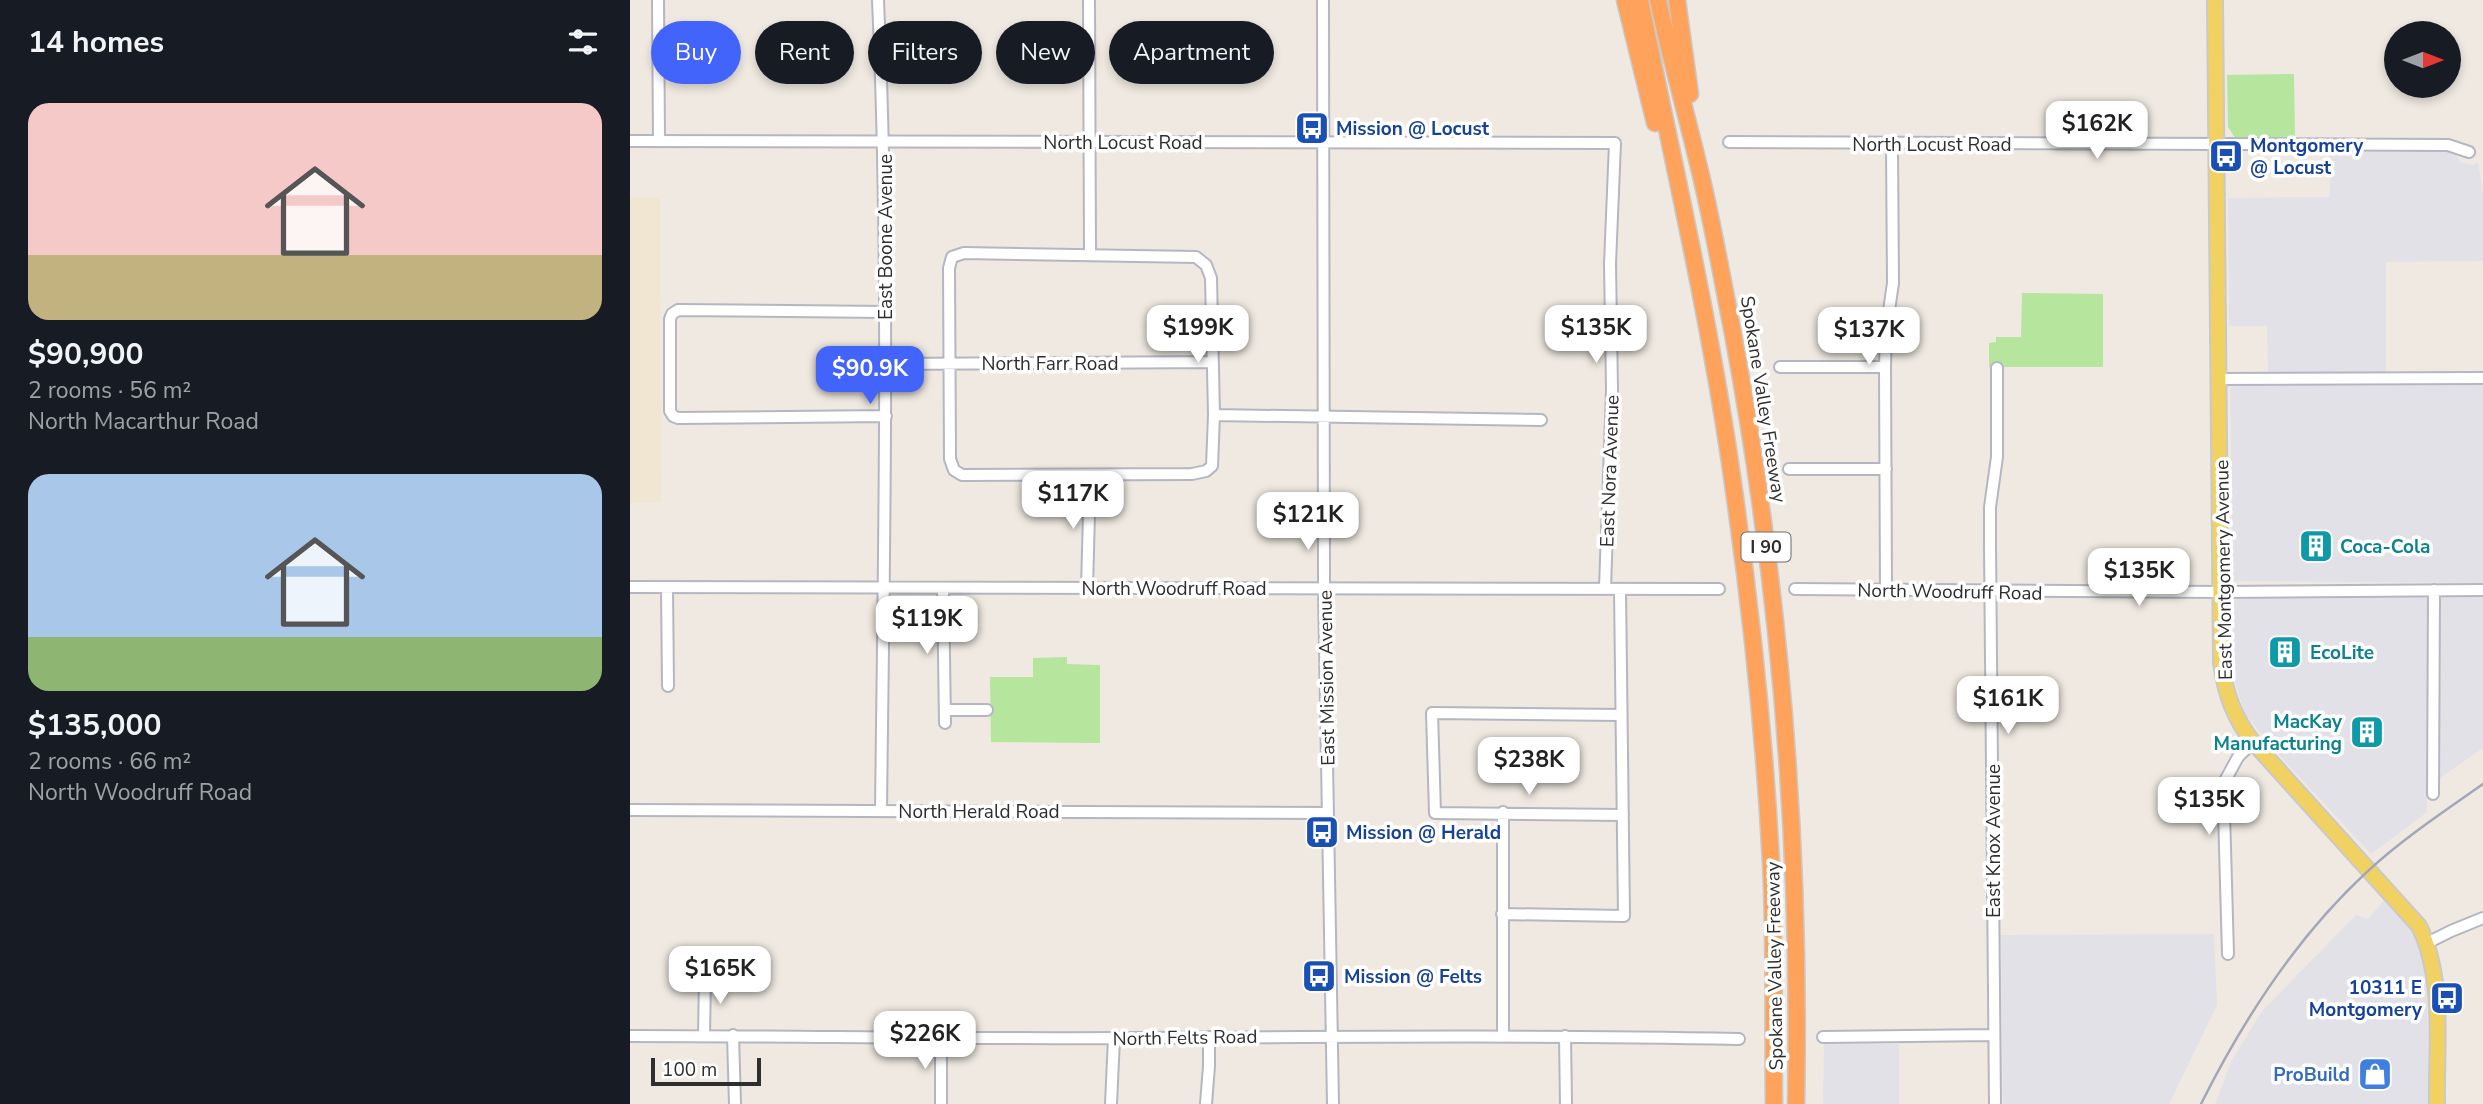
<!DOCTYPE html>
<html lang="en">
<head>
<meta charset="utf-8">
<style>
	:root { --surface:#171b24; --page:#20242c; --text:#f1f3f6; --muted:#9ea1a6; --accent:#4264fb }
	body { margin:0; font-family:"Nunito Sans",sans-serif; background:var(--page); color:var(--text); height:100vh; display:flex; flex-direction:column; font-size:26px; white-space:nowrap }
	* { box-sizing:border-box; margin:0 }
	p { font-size:23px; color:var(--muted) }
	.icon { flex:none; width:38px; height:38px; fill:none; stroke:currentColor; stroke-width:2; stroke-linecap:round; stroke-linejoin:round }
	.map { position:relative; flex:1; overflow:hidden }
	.sheet { display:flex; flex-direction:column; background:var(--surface); width:630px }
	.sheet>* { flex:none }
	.top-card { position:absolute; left:21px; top:21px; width:665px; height:63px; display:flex; gap:14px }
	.needle { width:46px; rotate:90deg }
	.fabs { position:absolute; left:1754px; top:21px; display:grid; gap:14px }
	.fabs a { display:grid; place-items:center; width:77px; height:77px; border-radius:50%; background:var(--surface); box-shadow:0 4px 10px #0003; font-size:35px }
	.scale { position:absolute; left:21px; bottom:18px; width:110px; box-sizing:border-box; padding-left:7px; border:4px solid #2e2e2e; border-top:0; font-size:19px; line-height:24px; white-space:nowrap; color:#2e2e2e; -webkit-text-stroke:5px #fff; paint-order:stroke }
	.price { position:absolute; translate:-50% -60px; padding:0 16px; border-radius:14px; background:#fff; color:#222; font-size:23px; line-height:46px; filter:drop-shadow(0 2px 4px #0008) }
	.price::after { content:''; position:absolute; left:50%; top:42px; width:21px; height:16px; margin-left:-10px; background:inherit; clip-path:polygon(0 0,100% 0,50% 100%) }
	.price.current { background:var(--accent); color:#fff }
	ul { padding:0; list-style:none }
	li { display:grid; align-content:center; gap:14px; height:371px; padding:0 28px }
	li span { display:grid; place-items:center; height:217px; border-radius:21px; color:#555 }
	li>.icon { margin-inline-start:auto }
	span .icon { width:126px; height:126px; fill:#fffc; stroke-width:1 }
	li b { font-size:30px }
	h2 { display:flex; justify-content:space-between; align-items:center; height:84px; padding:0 28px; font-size:30px }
	.tag { padding:0 24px; border-radius:32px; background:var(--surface); box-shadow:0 4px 10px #0003; font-size:24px; line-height:63px }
	.tag.current { background:var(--accent); color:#fff }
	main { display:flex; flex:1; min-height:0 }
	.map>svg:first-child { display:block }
</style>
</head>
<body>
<main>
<section class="sheet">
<h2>14 homes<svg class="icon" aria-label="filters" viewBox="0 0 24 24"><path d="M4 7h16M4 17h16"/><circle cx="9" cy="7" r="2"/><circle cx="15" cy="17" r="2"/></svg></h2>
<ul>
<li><span style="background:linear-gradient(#f6c9c9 70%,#c2b280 0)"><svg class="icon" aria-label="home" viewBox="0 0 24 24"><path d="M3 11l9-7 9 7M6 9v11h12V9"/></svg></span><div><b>$90,900</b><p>2 rooms · 56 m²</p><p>North Macarthur Road</p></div></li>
<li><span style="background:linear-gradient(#a9c7e8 75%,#8fb573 0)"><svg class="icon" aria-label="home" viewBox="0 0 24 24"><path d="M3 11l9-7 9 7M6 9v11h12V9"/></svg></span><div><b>$135,000</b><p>2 rooms · 66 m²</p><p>North Woodruff Road</p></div></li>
</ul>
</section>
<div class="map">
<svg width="1853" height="1104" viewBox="0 0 1853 1104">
	<rect width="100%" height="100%" fill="#efe9e1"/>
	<path fill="#e3e1e8" d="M1700,152H1824L1831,162L1843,165L1848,162L1853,193V261L1756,262V373H1638L1637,326H1599L1598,198L1700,197Z
		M1604,381H1853V583L1603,581L1600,389Z
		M1607,597H1853V748L1797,787V812L1741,854L1638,743L1614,711L1604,679L1602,665L1601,605Z
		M1756,898L1782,929L1791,950L1796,969L1800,1104H1585L1602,1060L1632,1011L1726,915L1738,919Z
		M1584,934L1587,1005L1539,1104H1373L1371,935Z
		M1194,1044H1269V1104H1193Z"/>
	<path fill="#f0e6d1" d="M0,198H30L31,502L0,503Z"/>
	<path fill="#b6e59e" d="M1664,74L1665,139H1606L1598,127L1597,75Z
		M1392,293L1473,294V367H1359V343L1366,342V337H1391Z
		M437,657V664L470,665V743L361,742L360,677H403V658Z"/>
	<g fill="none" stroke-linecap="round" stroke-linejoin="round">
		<g stroke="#b4b7c1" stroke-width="14">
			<path id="minor" d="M28,0L29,141
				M248,0C260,270 254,541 251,811
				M459,0L460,254
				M693,0L694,590L703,1104
				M0,141L985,143L980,264L982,390L975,588
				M1099,142L1818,145L1839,152
				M334,253L566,257L576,265L581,278L584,415L582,466L576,471L562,474L332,475L324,470L320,459L319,268L322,257Z
				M256,312L48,310L42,314L40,319V411L43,416L48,418L256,416
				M256,364L583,362
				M1150,367H1255
				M1589,379L1853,378
				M584,415L911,420
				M1159,469H1256
				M0,587L1089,589
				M37,588L38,686
				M313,588L315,723
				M457,588L460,476
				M1165,589L1591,592L1853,590
				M1256,590L1255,367L1256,331L1263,283L1262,144
				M315,710H357
				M991,715L802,713L805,813L993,815
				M1803,794L1804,590
				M0,810L698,813
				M873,812V1035
				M872,914L994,916L990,589
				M1797,943L1821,931L1853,918
				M1598,954L1594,812L1596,779L1608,757L1623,742
				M103,1035L105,1104
				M0,1036C162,1036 323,1039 485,1038C693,1037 901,1035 1109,1039
				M74,1036L75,977
				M935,1036L936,1104
				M1193,1037L1364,1035
				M311,1104V1038
				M481,1104L484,1038
				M576,1104L579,1066V1037
				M1365,1104L1360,544V507L1367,457V368"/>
		</g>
		<g stroke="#c9c9c9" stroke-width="18">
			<path id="major" d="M1585,0L1591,662C1595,693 1604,718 1623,742L1789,926C1815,979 1806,1046 1807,1104"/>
		</g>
		<g stroke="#c9c9c9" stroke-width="19">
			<path id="highway" d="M995,0L1025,123
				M1010,0C1041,152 1076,303 1099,456C1119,591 1134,727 1141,863C1145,943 1143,1024 1144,1104
				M1028,0C1041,60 1058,120 1072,180C1084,231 1093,283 1103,334C1150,587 1171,847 1166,1104
				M1047,0L1060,94"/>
		</g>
		<use href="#minor" stroke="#fff" stroke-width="10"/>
		<use href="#major" stroke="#f2d163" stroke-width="14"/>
		<use href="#highway" stroke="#ffa35c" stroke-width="16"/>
		<path stroke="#a3a6b8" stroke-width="2.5" d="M1571,1104C1614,1018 1667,936 1738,871C1771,840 1816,810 1853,784"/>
	</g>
	<defs>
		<g id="bus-square" transform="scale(1.75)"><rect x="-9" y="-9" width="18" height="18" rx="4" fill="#1a4fb4" stroke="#fff"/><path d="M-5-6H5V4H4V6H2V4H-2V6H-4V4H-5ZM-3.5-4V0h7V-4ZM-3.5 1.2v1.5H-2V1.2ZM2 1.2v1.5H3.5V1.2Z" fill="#fff"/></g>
		<g id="building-square" transform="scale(1.75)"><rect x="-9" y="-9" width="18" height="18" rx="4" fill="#0f9aa8" stroke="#fff"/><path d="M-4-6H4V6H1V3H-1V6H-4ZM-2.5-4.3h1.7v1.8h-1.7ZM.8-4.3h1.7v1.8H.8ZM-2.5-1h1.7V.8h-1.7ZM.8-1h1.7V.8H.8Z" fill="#fff"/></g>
		<g id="shop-square" transform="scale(1.75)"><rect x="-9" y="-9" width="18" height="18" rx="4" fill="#3f7fe0" stroke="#fff"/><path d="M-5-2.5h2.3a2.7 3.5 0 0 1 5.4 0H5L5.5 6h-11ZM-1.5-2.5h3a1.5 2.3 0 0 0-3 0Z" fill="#fff"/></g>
	</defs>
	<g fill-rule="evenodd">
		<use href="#bus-square" x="682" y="128"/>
		<use href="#bus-square" x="1596" y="156"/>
		<use href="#building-square" x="1686" y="546"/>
		<use href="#building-square" x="1655" y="652"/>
		<use href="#building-square" x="1737" y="732"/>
		<use href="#bus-square" x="692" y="832"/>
		<use href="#bus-square" x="689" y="976"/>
		<use href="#bus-square" x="1817" y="998"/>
		<use href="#shop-square" x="1745" y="1074"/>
	</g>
	<g text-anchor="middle" stroke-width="7" stroke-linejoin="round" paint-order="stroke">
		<rect fill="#fff" stroke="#6d6d6d" stroke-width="2" x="1111.5" y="532.5" width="49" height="29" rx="5"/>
		<g font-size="18" font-weight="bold" fill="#2e2e2e">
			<text x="1136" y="553">I 90</text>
		</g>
		<g font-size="19" font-weight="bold" fill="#164399" stroke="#fff" text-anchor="start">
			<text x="706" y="135">Mission @ Locust</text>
			<text x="1620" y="152">Montgomery<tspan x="1620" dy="22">@ Locust</tspan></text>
			<text x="716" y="839">Mission @ Herald</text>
			<text x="714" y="983">Mission @ Felts</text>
			<text x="1792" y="994" text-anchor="end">10311 E<tspan x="1792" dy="22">Montgomery</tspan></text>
		</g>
		<g font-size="19" fill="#2e2e2e" stroke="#fff">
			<text x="493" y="149">North Locust Road</text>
			<text x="1302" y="151">North Locust Road</text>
			<text transform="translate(255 237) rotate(-90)" y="7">East Boone Avenue</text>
			<text x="420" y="370">North Farr Road</text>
			<text transform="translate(1134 399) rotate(81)" y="7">Spokane Valley Freeway</text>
			<text transform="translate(979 471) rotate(-88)" y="7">East Nora Avenue</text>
			<text transform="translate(1593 570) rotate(-91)" y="7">East Montgomery Avenue</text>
			<text x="544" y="595">North Woodruff Road</text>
			<text transform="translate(1320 591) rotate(1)" y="7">North Woodruff Road</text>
			<text transform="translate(696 678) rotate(-91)" y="7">East Mission Avenue</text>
			<text x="349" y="818">North Herald Road</text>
			<text transform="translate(1363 841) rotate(-90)" y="7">East Knox Avenue</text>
			<text transform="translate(1144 966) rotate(-91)" y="7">Spokane Valley Freeway</text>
			<text transform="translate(555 1037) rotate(-1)" y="7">North Felts Road</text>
		</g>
		<g font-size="19" font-weight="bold" fill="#0d838f" stroke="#fff" text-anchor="start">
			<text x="1710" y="553">Coca-Cola</text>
			<text x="1680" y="659">EcoLite</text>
			<text x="1712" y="728" text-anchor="end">MacKay<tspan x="1712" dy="22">Manufacturing</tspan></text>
		</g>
		<g font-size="19" font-weight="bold" fill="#366cbe" stroke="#fff" text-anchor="end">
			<text x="1720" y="1081">ProBuild</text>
		</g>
	</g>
</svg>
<div class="fabs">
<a><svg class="needle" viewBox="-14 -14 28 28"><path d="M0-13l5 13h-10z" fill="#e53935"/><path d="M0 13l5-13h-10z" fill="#9ea1a6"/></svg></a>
</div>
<div class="scale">100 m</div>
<b class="price" style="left:1467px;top:161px">$162K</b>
<b class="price" style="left:568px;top:365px">$199K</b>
<b class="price" style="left:966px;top:365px">$135K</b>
<b class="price" style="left:1239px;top:367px">$137K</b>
<b class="price current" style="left:240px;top:406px">$90.9K</b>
<b class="price" style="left:443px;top:531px">$117K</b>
<b class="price" style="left:678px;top:552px">$121K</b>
<b class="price" style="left:1509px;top:608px">$135K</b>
<b class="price" style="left:297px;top:656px">$119K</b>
<b class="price" style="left:1378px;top:736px">$161K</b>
<b class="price" style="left:899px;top:797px">$238K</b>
<b class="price" style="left:1579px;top:837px">$135K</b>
<b class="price" style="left:90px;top:1006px">$165K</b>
<b class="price" style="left:295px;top:1071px">$226K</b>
<div class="top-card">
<a class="tag current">Buy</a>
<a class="tag">Rent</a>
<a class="tag">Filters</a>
<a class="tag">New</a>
<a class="tag">Apartment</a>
</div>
</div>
</main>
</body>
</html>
